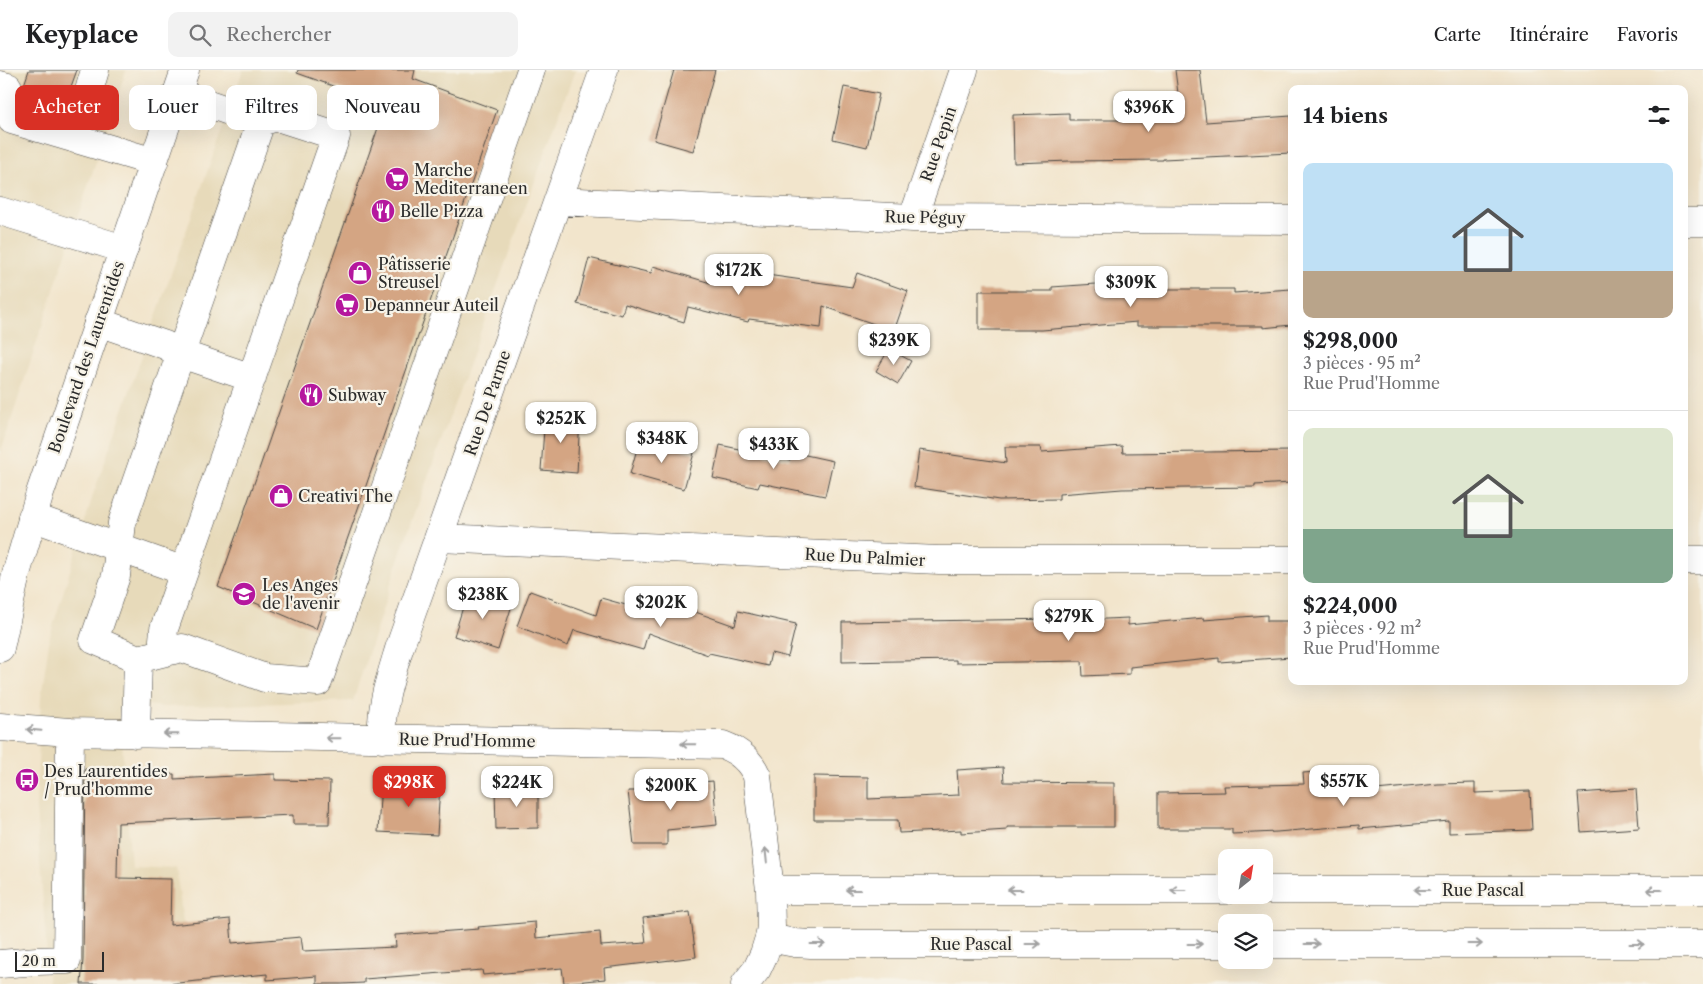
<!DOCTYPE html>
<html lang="fr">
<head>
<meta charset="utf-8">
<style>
	:root { --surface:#fff; --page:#f2f2f2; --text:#202124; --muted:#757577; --line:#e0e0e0; --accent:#d93025 }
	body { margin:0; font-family:"Libre Caslon Text",serif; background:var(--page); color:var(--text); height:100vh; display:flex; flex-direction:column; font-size:19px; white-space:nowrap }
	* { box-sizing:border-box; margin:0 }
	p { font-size:16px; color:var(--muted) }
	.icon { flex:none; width:28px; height:28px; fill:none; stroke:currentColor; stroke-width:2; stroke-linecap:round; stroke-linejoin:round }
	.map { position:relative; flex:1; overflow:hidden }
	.side { position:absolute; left:1288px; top:15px; width:400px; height:600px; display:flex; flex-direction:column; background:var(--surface); border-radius:10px; box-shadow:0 5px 20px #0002 }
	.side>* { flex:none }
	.banner { position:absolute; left:15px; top:15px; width:475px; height:45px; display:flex; gap:10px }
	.needle { width:32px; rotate:30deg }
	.fabs { position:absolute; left:1218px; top:779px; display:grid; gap:10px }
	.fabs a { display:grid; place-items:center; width:55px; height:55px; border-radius:10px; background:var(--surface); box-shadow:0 5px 20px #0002; font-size:25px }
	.scale { position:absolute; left:15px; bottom:12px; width:89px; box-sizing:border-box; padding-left:5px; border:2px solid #2b2b2b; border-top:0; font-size:14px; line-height:18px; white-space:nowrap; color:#2b2b2b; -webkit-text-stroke:4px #f7f3e8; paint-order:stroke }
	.price { position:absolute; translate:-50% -42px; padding:0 11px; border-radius:10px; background:#fff; color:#222; font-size:16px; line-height:32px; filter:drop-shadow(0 1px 2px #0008) }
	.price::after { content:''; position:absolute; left:50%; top:30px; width:15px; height:11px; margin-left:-8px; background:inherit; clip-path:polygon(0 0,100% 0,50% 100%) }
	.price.current { background:var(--accent); color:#fff }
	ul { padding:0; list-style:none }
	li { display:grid; align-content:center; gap:10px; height:265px; padding:0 15px }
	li+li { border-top:1px solid var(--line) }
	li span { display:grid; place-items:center; height:155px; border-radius:10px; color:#555 }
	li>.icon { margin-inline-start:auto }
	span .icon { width:90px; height:90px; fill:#fffc; stroke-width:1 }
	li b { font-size:21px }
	h2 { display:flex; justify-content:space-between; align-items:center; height:60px; padding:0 15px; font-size:21px }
	.pill { padding:0 18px; border-radius:10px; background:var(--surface); box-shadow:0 5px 20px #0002; font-size:18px; line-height:45px }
	.pill.current { background:var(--accent); color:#fff }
	header { display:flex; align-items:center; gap:30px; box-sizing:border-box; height:70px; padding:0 25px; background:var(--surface); border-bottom:1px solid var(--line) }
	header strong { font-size:24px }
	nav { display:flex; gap:28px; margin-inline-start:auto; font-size:18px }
	.search { width:350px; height:45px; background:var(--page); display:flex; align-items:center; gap:12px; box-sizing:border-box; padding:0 18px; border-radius:10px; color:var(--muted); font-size:19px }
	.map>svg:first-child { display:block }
</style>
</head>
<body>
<header>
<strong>Keyplace</strong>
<div class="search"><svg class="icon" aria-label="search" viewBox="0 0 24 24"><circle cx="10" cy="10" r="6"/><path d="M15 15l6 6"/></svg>Rechercher</div>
<nav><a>Carte</a><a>Itinéraire</a><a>Favoris</a></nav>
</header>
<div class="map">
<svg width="1703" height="914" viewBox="0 0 1703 914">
	<rect width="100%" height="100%" fill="#f7f3e8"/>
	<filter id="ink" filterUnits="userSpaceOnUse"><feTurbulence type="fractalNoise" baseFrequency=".02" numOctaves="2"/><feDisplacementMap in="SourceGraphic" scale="10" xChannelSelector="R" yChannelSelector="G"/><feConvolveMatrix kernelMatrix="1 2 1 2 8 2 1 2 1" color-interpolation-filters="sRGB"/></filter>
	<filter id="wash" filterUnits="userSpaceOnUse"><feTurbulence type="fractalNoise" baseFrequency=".0096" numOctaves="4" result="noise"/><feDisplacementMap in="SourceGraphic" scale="20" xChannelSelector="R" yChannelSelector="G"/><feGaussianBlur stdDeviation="1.12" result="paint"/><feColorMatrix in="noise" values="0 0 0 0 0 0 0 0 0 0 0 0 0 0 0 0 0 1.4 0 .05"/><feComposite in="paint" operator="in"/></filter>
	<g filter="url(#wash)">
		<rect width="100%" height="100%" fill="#f2e5cc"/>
		<path fill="#e7daba" d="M0,0H126L0,384Z
			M243,0H575L402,479L353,631L163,637L119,631L131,796L176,798L191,914H49L36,738L41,627L50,566L94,422Z"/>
		<g id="blocks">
			<path fill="#d4a583" d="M29,0H77L61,44L25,30L24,15Z
				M298,0H415L413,9L497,40L316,559L218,517L386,35L297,3Z
				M674,0H715L693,81L654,70Z
				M1175,0H1200L1206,52L1291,46V83L1163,89V90L1070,91L1014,93L1013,45L1069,43V50H1129V31H1179Z
				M844,17L879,24L867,77L833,69Z
				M589,188L651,203L653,196L714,214L718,197L766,209L767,205L852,217L857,203L908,221L894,261L823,236L821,258L749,249L748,252L688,237L684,252L625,234L622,245L577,234Z
				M1111,213V219H1234V223L1291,219V255L1263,258V256H1137V252L1042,260H979V221H1052V217Z
				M889,279L911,291L898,314L876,301Z
				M545,346L580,348L577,403L541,400Z
				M640,368L694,383L684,419L630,404Z
				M720,375L790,390L792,382L833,391L825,426L760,413L758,418L713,408Z
				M1122,376L1123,383L1291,381V413L1255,415V417L1122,419L1059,424V429L999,430L914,417L919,380L1006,393L1005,377H1041L1042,382Z
				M468,521L512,535L498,580L454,566Z
				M530,521L596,545L601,528L665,546L670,533L735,556L738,541L796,554L788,587L771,583L768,596L709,583L708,585L648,563L643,580L574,560L568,576L517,556Z
				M1267,545V551H1291V587L1219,592V588L1130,597V604L1083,606L1082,591L956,593V590L842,592V552L1062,549V551L1128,548V555L1204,548V550Z
				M1003,697L1004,712L1114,713V757H1007V760L961,763V760L899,763L898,750H814V706L868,707V729L959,725L957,700Z
				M85,699L120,700L119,706L174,704V709L275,704V710L330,711L329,754H293V745L118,753L117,808L171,809L170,855L230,849L232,873L301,867L303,881L396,877L395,865L479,859L478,857L535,852L536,868L600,862L601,876L646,873L643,848L690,842L696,887L604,898L605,909L564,913L562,898L483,905L482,900L364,909V913L342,914H317V906L267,910V904L168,914H81L83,890Z
				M1342,700L1345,723L1438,714L1475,713V723L1530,721L1532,760L1449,763V751L1359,759V755L1277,762L1232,764V759H1158V723L1225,722L1224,716L1304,714L1303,703Z
				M381,711L440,715L437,765L378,762Z
				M713,711L717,755L667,760V775H634L628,721H647V717Z
				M538,718V758L496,759L495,719Z
				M1636,719L1639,758L1581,762L1578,723Z"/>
		</g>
	</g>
	<g filter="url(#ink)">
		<use href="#blocks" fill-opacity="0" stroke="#494743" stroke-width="1"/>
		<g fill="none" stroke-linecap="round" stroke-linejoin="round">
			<g stroke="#494743" stroke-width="29">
				<path id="minor" d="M0,15L8,17L12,50L154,92
					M261,52L122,453L116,506L94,570L138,589L182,578L265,608L318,612L531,0
					M75,69L95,0
					M558,131L913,148L1291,150
					M0,141L124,179
					M913,148L964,0
					M1684,152H1703
					M98,252L165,275L181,284L252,308
					M32,447L184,501
					M439,468L939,490H1291
					M1684,490H1703
					M165,581L163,570L164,559L336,66L277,47L261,52L177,23
					M0,657L70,662L723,675C739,681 750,690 757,706L770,820L771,857L769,868L764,884L757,899L745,914
					M136,664L138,589
					M382,669C380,637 390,609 399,579L604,0
					M770,820H1226
					M1264,820H1703
					M769,868L795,873L811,874H1226
					M1264,874H1703
					M0,894L37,891L67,890L70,662"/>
			</g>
			<g stroke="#494743" stroke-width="29">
				<path id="major" d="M0,578L16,504L40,423L185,0"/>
			</g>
			<use href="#minor" stroke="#fff" stroke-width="28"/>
			<use href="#major" stroke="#fff" stroke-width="28"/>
		</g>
		<defs><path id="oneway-shaft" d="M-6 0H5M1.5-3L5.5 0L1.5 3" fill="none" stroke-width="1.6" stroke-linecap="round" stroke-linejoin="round" transform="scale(1.25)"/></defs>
		<g stroke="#a0a0a0">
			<use href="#oneway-shaft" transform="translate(34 660) rotate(-175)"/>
			<use href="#oneway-shaft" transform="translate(171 664) rotate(-179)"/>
			<use href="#oneway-shaft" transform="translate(333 668) rotate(-179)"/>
			<use href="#oneway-shaft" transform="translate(688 674) rotate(-179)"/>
			<use href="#oneway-shaft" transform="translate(766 785) rotate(-96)"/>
			<use href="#oneway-shaft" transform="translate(853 820) rotate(180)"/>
			<use href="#oneway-shaft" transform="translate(1015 820) rotate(180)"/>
			<use href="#oneway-shaft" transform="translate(1178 820) rotate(180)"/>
			<use href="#oneway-shaft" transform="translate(1422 820) rotate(180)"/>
			<use href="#oneway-shaft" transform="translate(1654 820) rotate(180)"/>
			<use href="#oneway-shaft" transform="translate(818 874)"/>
			<use href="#oneway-shaft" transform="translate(1033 874)"/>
			<use href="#oneway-shaft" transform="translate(1195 874)"/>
			<use href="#oneway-shaft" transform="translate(1312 874)"/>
			<use href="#oneway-shaft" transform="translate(1475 874)"/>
			<use href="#oneway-shaft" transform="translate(1637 874)"/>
		</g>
	</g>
	<defs>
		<g id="supermarket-disc" transform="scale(1.25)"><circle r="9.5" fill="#b5179e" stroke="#f7f3e8"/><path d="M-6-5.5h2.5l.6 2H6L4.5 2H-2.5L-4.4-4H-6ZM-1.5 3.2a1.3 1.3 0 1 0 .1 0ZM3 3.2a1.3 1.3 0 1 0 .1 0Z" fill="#fff"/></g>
		<g id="restaurant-disc" transform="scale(1.25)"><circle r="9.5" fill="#b5179e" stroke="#f7f3e8"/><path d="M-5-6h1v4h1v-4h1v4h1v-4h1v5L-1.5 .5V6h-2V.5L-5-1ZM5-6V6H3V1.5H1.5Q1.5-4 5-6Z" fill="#fff"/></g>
		<g id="shop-disc" transform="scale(1.25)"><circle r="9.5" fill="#b5179e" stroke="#f7f3e8"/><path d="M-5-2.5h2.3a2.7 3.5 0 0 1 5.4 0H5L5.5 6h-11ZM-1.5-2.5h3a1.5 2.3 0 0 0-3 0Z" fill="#fff"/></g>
		<g id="school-disc" transform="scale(1.25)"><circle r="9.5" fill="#b5179e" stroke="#f7f3e8"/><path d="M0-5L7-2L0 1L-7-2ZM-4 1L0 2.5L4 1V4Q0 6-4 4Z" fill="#fff"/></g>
		<g id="bus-disc" transform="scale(1.25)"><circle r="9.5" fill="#b5179e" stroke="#f7f3e8"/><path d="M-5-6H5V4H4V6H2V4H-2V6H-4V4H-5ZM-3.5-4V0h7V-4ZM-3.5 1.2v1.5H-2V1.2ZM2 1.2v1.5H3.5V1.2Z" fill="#fff"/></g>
	</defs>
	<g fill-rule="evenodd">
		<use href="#supermarket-disc" x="397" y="109"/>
		<use href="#restaurant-disc" x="383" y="141"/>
		<use href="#shop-disc" x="360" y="203"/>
		<use href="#supermarket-disc" x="347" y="235"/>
		<use href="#restaurant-disc" x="311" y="325"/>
		<use href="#shop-disc" x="281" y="426"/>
		<use href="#school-disc" x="244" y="524"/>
		<use href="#bus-disc" x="27" y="710"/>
	</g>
	<g text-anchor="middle" stroke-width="4.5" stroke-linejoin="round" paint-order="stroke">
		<g font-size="16" fill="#2b2b2b" stroke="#f7f3e8">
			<text transform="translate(938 74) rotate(-71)" y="6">Rue Pepin</text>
			<text transform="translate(925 147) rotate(1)" y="6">Rue Péguy</text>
			<text transform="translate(86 287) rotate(-71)" y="6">Boulevard des Laurentides</text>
			<text transform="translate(487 333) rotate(-71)" y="6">Rue De Parme</text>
			<text transform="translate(865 487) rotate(3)" y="6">Rue Du Palmier</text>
			<text transform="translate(467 670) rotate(1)" y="6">Rue Prud'Homme</text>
			<text x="1483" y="826">Rue Pascal</text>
			<text x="971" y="880">Rue Pascal</text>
		</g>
		<g font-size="16" fill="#2b2b2b" stroke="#f7f3e8" text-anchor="start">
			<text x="414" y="106">Marche<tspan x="414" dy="18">Mediterraneen</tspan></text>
			<text x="400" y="147">Belle Pizza</text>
			<text x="378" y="200">Pâtisserie<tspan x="378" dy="18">Streusel</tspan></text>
			<text x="364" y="241">Depanneur Auteil</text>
			<text x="328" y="331">Subway</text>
			<text x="298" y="432">Creativi The</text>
			<text x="262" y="521">Les Anges<tspan x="262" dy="18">de l'avenir</tspan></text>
			<text x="44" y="707">Des Laurentides<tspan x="44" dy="18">/ Prud'homme</tspan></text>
		</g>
	</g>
</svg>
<div class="fabs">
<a><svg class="needle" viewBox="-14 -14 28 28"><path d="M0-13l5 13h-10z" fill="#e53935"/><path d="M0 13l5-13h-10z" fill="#757577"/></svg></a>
<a><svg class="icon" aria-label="layers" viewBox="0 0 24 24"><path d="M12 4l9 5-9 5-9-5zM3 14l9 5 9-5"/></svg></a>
</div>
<div class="scale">20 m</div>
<b class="price" style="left:1149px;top:63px">$396K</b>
<b class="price" style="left:739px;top:226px">$172K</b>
<b class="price" style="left:1131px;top:238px">$309K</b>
<b class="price" style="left:894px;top:296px">$239K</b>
<b class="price" style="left:561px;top:374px">$252K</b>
<b class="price" style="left:662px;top:394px">$348K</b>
<b class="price" style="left:774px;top:400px">$433K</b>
<b class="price" style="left:483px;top:550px">$238K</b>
<b class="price" style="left:661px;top:558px">$202K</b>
<b class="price" style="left:1069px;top:572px">$279K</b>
<b class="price" style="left:1344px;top:737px">$557K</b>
<b class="price current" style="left:409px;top:738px">$298K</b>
<b class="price" style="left:517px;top:738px">$224K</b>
<b class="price" style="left:671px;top:741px">$200K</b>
<div class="banner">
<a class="pill current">Acheter</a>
<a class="pill">Louer</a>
<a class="pill">Filtres</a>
<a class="pill">Nouveau</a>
</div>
<section class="side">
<h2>14 biens<svg class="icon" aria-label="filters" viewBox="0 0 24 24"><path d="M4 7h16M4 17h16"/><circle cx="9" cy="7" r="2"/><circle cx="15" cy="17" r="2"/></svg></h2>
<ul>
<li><span style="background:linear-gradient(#bfe0f5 70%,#b9a48a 0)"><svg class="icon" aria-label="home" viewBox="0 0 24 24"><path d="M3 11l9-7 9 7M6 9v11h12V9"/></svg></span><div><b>$298,000</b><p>3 pièces · 95 m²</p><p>Rue Prud'Homme</p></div></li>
<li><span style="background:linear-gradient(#dfe7d0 65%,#7fa58c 0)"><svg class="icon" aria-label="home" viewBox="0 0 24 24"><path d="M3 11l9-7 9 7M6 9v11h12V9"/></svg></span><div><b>$224,000</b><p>3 pièces · 92 m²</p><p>Rue Prud'Homme</p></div></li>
</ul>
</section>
</div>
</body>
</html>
